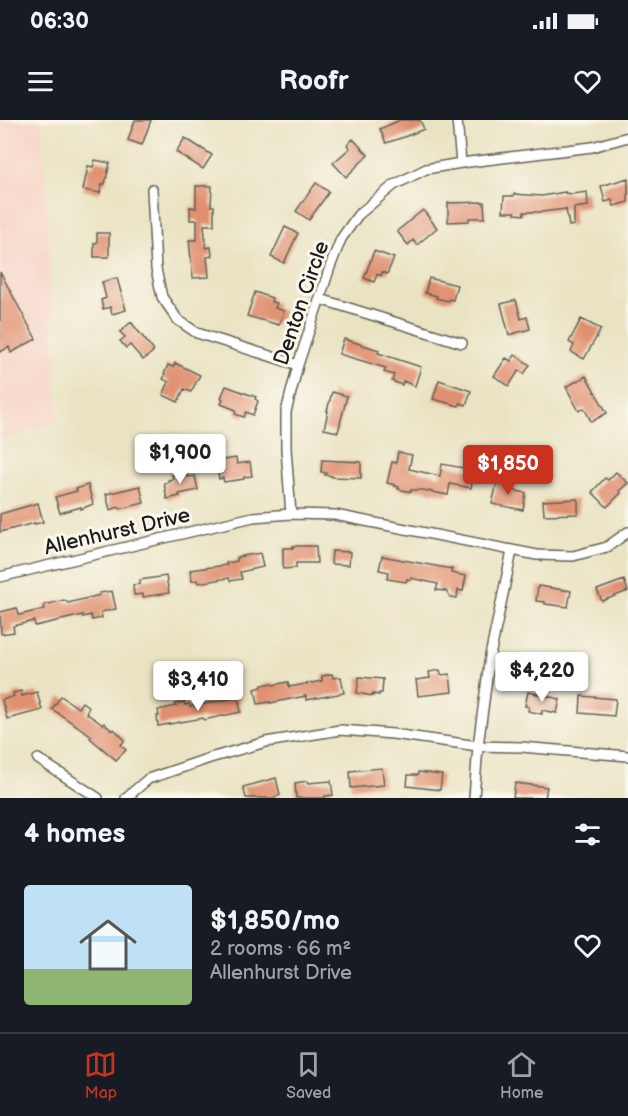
<!DOCTYPE html>
<html lang="en">
<head>
<meta charset="utf-8">
<style>
	:root { --surface:#171b24; --page:#20242c; --text:#f1f3f6; --muted:#9ea1a6; --line:#363941; --accent:#c8321e }
	body { margin:0; font-family:"Balsamiq Sans",sans-serif; background:var(--page); color:var(--text); height:100vh; display:flex; flex-direction:column; font-size:22px; white-space:nowrap }
	* { box-sizing:border-box; margin:0 }
	p { font-size:20px; color:var(--muted) }
	.icon { flex:none; width:33px; height:33px; fill:none; stroke:currentColor; stroke-width:2; stroke-linecap:round; stroke-linejoin:round }
	.map { position:relative; height:678px; overflow:hidden }
	.drawer { display:flex; flex-direction:column; background:var(--surface); flex:1 }
	.drawer>* { flex:none }
	.price { position:absolute; translate:-50% -51px; padding:0 14px; border-radius:6px; background:#fff; color:#222; font-size:20px; line-height:39px; filter:drop-shadow(0 2px 3px #0008) }
	.price::after { content:''; position:absolute; left:50%; top:36px; width:18px; height:14px; margin-left:-9px; background:inherit; clip-path:polygon(0 0,100% 0,50% 100%) }
	.price.on { background:var(--accent); color:#fff }
	ul { padding:0; list-style:none }
	li { display:flex; align-items:center; gap:18px; height:150px; padding:0 24px }
	li+li { border-top:2px solid var(--line) }
	li span { display:grid; place-items:center; flex:none; width:168px; height:120px; border-radius:6px; color:#555 }
	li>.icon { margin-inline-start:auto }
	span .icon { width:72px; height:72px; fill:#fffc; stroke-width:1 }
	li b { font-size:26px }
	h2 { display:flex; justify-content:space-between; align-items:center; height:72px; padding:0 24px; font-size:26px }
	.status { display:flex; justify-content:space-between; align-items:center; height:42px; padding:0 30px; background:var(--surface); direction:ltr }
	.status svg { height:16px; fill:currentColor }
	header { display:flex; justify-content:space-between; align-items:center; height:78px; padding:0 24px; background:var(--surface); font-size:27px; font-weight:700 }
	.tabs { display:flex; justify-content:space-around; align-items:center; height:84px; border-top:2px solid var(--line); background:var(--surface); font-size:16px; color:var(--muted) }
	.tabs a { display:grid; justify-items:center; gap:3px }
	.tabs .on { color:var(--accent) }
	.map>svg:first-child { display:block }
</style>
</head>
<body>
<div class="status"><b>06:30</b><svg viewBox="0 0 49 12"><path d="M0 12V9h3v3zM5 12V6h3v6zM10 12V3h3v9zM15 12V0h3v12zM26 1h20v11H26zM47 4h2v5h-2z"/></svg></div>
<header><svg class="icon" aria-label="menu" viewBox="0 0 24 24"><path d="M4 6h16M4 12h16M4 18h16"/></svg>Roofr<svg class="icon" aria-label="heart" viewBox="0 0 24 24"><path d="M12 20l-8-8c-3-5 5-10 8-4 3-6 11-1 8 4z"/></svg></header>
<div class="map">
<svg width="628" height="678" viewBox="0 0 628 678">
	<rect width="100%" height="100%" fill="#fbf7ec"/>
	<filter id="ink" filterUnits="userSpaceOnUse"><feTurbulence type="fractalNoise" baseFrequency=".0167" numOctaves="2"/><feDisplacementMap in="SourceGraphic" scale="12" xChannelSelector="R" yChannelSelector="G"/><feConvolveMatrix kernelMatrix="1 2 1 2 8 2 1 2 1" color-interpolation-filters="sRGB"/></filter>
	<filter id="wash" filterUnits="userSpaceOnUse"><feTurbulence type="fractalNoise" baseFrequency=".008" numOctaves="4" result="noise"/><feDisplacementMap in="SourceGraphic" scale="24" xChannelSelector="R" yChannelSelector="G"/><feGaussianBlur stdDeviation="1.35" result="paint"/><feColorMatrix in="noise" values="0 0 0 0 0 0 0 0 0 0 0 0 0 0 0 0 0 1.4 0 .05"/><feComposite in="paint" operator="in"/></filter>
	<g filter="url(#wash)">
		<rect width="100%" height="100%" fill="#eae3c3"/>
		<path fill="#f6d2c3" d="M0,0H42L58,301L0,320Z"/>
		<g id="blocks">
			<path fill="#e08f6f" d="M135,0H151L142,25L128,20Z
				M400,0H420L424,9L404,17L386,23L380,9Z
				M185,18L212,35L203,49L176,32Z
				M353,19L368,35L346,57L333,43L350,28L347,25Z
				M95,40L110,43L105,64H102L100,73L83,70L88,46L93,47Z
				M628,58V82L614,86L612,80L605,82L601,66Z
				M316,63L329,72L309,100L296,91Z
				M196,66H212L211,86H214V105H204L206,128L211,127L212,136L207,137L209,157L193,158L189,120H197V100H190V87L196,88Z
				M565,72V73L572,74L587,72L588,86L574,88V105L569,106L566,89L541,92H524V95L515,94V92H503L504,76H514V74L542,76Z
				M484,82L485,98H469V101L448,102V83Z
				M423,90L437,108L417,125L413,120L408,125L397,111Z
				M285,107L298,113L284,143L271,137Z
				M97,113H109V137H94V123H97Z
				M374,131L394,138L387,154L382,152L381,156L377,154L374,162L364,158Z
				M0,152L36,219L11,233L9,227L0,232Z
				M117,158L126,190L112,194L110,187L103,189L101,180L106,178L102,162Z
				M429,158L457,165L453,180L449,179L448,181L436,178L437,176L425,173Z
				M255,172L272,178L271,182L277,183L275,188L284,191L279,205L247,196Z
				M516,180L521,199L527,197L530,209L509,215L501,184Z
				M581,199L601,209L584,239L571,232L574,225L569,222Z
				M131,202L154,231L143,240L130,225L126,228L120,221L125,217L120,212Z
				M344,219L379,230L378,233L421,247L415,266L403,261L402,265L392,261L394,255L384,252L386,248L339,234Z
				M515,235L530,245L524,254L519,250L509,266L494,256L506,238L511,241Z
				M175,243L200,255L191,272L184,269L178,282L163,275L169,262L163,259L165,255L164,254L168,245L173,247Z
				M586,256L607,293L593,301H591L584,288L579,291L566,267Z
				M439,260L471,271L466,285L460,283L459,286L433,279Z
				M226,266L256,277L255,279L258,281L253,295L246,292L244,297L235,294L236,290L221,284L223,279L221,278Z
				M332,272L347,276L338,312L324,309L328,291H327Z
				M398,332L412,335L409,349L440,356L442,344L475,350L471,368L450,364L448,375L423,370H411V372L398,369L399,367L394,366L395,365L387,363L392,342L396,343Z
				M236,338L237,344L250,342L252,356L244,357V359L224,362L223,358L219,359L216,341Z
				M322,340L361,342V358L332,357V356L325,355L326,353L321,352Z
				M185,352L187,357L195,356L198,370L179,374L180,376L167,379L164,363L169,362L168,360L173,359L172,355Z
				M616,352L628,363L619,371L621,373L607,387L592,372L605,358L608,360Z
				M498,358L510,361L508,369L526,373L523,390L492,384Z
				M88,365L93,384L81,389V387L60,393L55,377L77,371L76,369Z
				M140,366L144,383L120,389L119,387L110,390L106,374Z
				M578,379V394L544,395L543,381Z
				M38,383L43,402L35,404V403L0,412V394Z
				M293,426H316L317,443H296V448L283,449V428H293Z
				M332,431L350,432L349,445L331,444Z
				M260,433L263,447L240,452L242,459L230,461L229,458L198,463L197,460L192,461L190,450L227,445L226,443L237,441V437Z
				M382,436L452,449L451,453L466,456L463,471L458,470L457,478L450,477L446,471L436,470L438,464L411,458L410,460L407,459L406,462L387,459L389,452L379,450Z
				M166,456L169,473L143,477V474L134,475L133,465L140,464V460Z
				M624,460L628,471L602,481L597,470Z
				M538,466L571,471L568,487L545,484V482L536,481Z
				M112,471L116,489L101,492L102,498L92,500L91,495L83,497V495L35,506L34,501L13,506L14,512L1,514L0,492L17,488L19,495L45,489L44,485L64,480L68,483L100,475L99,473Z
				M440,550L441,555L450,554L452,572L418,576L416,560L430,558L429,552Z
				M332,554L333,558L341,557L344,573L306,580V576L270,583V582L258,584L255,569L262,567V565L272,563L273,565L288,562L289,567L322,561V556Z
				M359,557L383,559L382,573H379V575L373,574V576L357,573Z
				M21,571L22,576L37,572L42,590L7,599L2,580L14,576L13,573Z
				M528,572L560,579L557,593L542,590V594L528,591L529,587L525,586Z
				M61,576L78,588L82,582L89,587L86,593L103,605L104,603L112,611L114,609L125,620L121,625L126,630L116,640L90,618L92,616L52,589Z
				M581,576L616,579L614,596L580,593Z
				M238,577L241,592L204,600L203,598L158,606L157,596H159L158,590L176,586L175,584L184,582L185,585L189,584L190,587Z
				M382,648L384,665L351,668L350,651Z
				M418,652L442,655L440,670L407,666L408,655H418Z
				M276,658L280,675L275,677V678H246L243,667Z
				M307,661L308,663L331,661L333,675L325,676V678H296L295,663Z
				M515,663L547,667L545,678H513Z"/>
		</g>
	</g>
	<g filter="url(#ink)">
		<use href="#blocks" fill-opacity="0" stroke="#646256" stroke-width="1.5"/>
		<g fill="none" stroke-linecap="round" stroke-linejoin="round">
			<g stroke="#646256" stroke-width="12">
				<path id="minor" d="M457,0L461,43
					M152,69L156,149L162,177L178,200L197,213L298,245
					M320,179L462,223
					M291,394L286,329V292L298,245L330,147L341,119L358,95L394,65L426,49L461,43L592,27L628,17
					M0,457L253,397L291,394L335,395L537,435L573,436L607,427L628,412
					M38,639L98,678
					M126,678L148,659L210,638L266,622L340,610L393,614L478,626L521,627L628,636
					M474,678L478,626L490,536L512,431"/>
			</g>
			<use href="#minor" stroke="#fff" stroke-width="9"/>
		</g>
	</g>
	<g text-anchor="middle" stroke-width="6" stroke-linejoin="round" paint-order="stroke">
		<g font-size="21" fill="#1c1c1c" stroke="#fbf7ec">
			<text transform="translate(301 183) rotate(-71)" y="7">Denton Circle</text>
			<text transform="translate(117 411) rotate(-13)" y="7">Allenhurst Drive</text>
		</g>
	</g>
</svg>
<b class="price" style="left:180px;top:365px">$1,900</b>
<b class="price on" style="left:508px;top:376px">$1,850</b>
<b class="price" style="left:542px;top:583px">$4,220</b>
<b class="price" style="left:198px;top:592px">$3,410</b>
</div>
<section class="drawer">
<h2>4 homes<svg class="icon" aria-label="filters" viewBox="0 0 24 24"><path d="M4 7h16M4 17h16"/><circle cx="9" cy="7" r="2"/><circle cx="15" cy="17" r="2"/></svg></h2>
<ul>
<li><span style="background:linear-gradient(#bfe0f5 70%,#8fb573 0)"><svg class="icon" aria-label="home" viewBox="0 0 24 24"><path d="M3 11l9-7 9 7M6 9v11h12V9"/></svg></span><div><b>$1,850/mo</b><p>2 rooms · 66 m²</p><p>Allenhurst Drive</p></div><svg class="icon" aria-label="heart" viewBox="0 0 24 24"><path d="M12 20l-8-8c-3-5 5-10 8-4 3-6 11-1 8 4z"/></svg></li>
</ul>
</section>
<nav class="tabs">
<a class="on"><svg class="icon" aria-label="map" viewBox="0 0 24 24"><path d="M3 6l6-2 6 2 6-2v14l-6 2-6-2-6 2zM9 4v14M15 6v14"/></svg>Map</a>
<a><svg class="icon" aria-label="saved" viewBox="0 0 24 24"><path d="M7 4h10v16l-5-4-5 4z"/></svg>Saved</a>
<a><svg class="icon" aria-label="home" viewBox="0 0 24 24"><path d="M3 11l9-7 9 7M6 9v11h12V9"/></svg>Home</a>
</nav>
</body>
</html>
